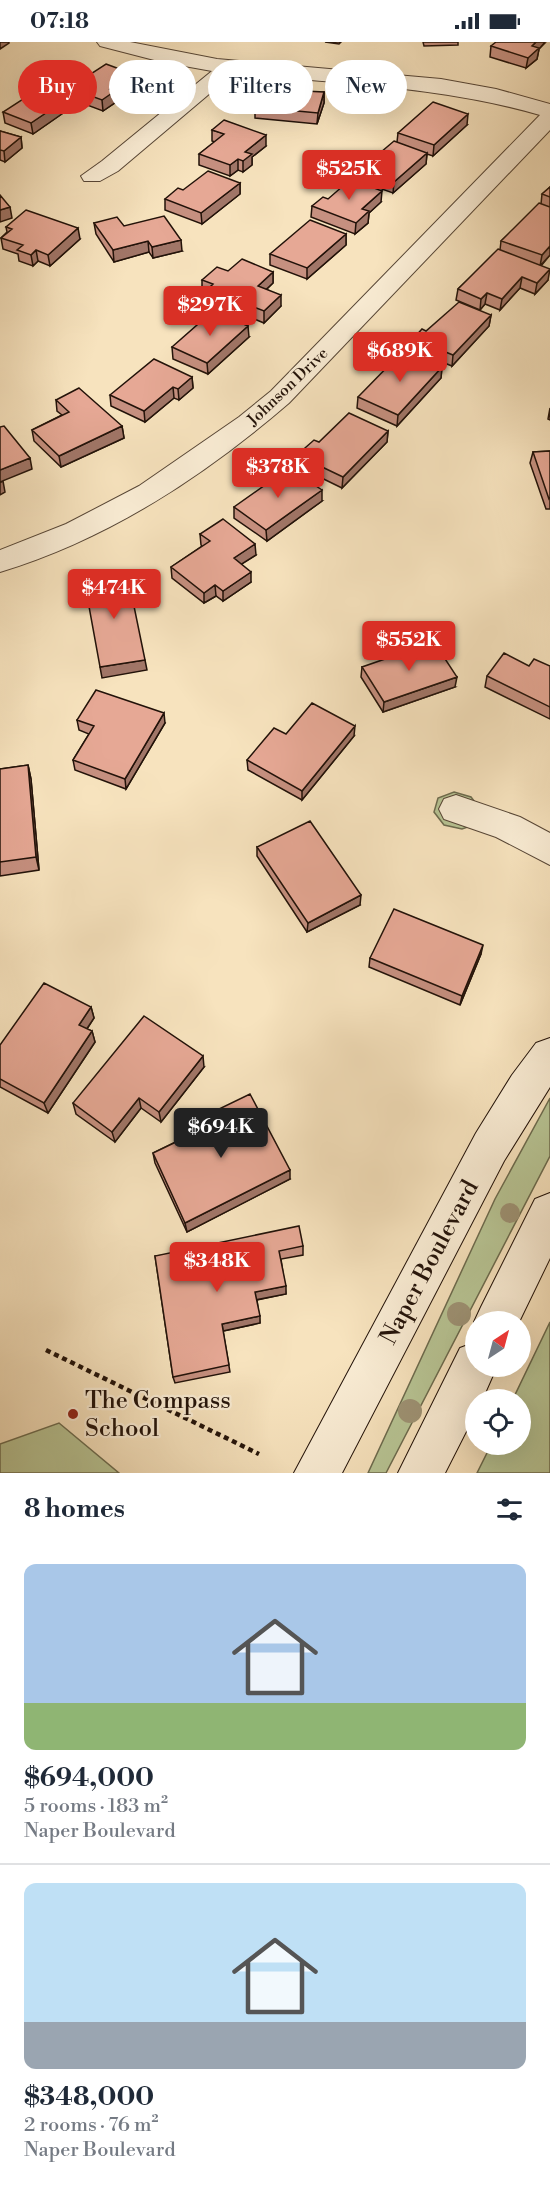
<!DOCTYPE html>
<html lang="en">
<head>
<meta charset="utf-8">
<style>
	:root { --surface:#fff; --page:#f2f2f3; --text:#1f2937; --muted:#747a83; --line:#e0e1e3; --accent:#d93025 }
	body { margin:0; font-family:"Libre Bodoni",serif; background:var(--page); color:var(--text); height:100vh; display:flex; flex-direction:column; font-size:22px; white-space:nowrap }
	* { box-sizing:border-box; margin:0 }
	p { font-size:20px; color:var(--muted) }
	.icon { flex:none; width:33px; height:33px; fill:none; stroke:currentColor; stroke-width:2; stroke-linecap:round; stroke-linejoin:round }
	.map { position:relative; height:1431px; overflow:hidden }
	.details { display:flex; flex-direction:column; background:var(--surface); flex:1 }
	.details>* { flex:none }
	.top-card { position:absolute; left:18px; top:18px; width:514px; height:54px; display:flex; gap:12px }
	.needle { width:39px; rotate:36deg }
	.fabs { position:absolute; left:465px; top:1269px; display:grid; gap:12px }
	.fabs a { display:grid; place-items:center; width:66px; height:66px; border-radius:50%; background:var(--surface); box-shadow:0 6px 24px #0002; font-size:30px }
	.price { position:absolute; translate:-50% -51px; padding:0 14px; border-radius:6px; background:var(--accent); color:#fff; font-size:20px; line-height:39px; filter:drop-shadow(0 2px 3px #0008) }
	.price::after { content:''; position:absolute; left:50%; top:36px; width:18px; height:14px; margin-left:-9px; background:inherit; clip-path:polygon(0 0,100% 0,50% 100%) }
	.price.selected { background:#222; color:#fff }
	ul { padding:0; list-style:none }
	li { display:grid; align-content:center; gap:12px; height:318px; padding:0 24px }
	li+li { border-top:2px solid var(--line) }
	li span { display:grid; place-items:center; height:186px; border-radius:12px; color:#555 }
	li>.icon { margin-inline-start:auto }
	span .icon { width:108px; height:108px; fill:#fffc; stroke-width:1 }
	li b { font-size:26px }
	h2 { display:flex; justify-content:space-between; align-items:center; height:72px; padding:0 24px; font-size:26px }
	.tag { padding:0 21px; border-radius:27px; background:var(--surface); box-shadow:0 6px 24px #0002; font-size:21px; line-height:54px }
	.tag.selected { background:var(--accent); color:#fff }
	.status { display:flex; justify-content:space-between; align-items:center; height:42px; padding:0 30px; background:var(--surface); direction:ltr }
	.status svg { height:16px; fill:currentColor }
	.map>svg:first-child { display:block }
</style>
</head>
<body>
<div class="status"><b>07:18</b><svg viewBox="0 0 49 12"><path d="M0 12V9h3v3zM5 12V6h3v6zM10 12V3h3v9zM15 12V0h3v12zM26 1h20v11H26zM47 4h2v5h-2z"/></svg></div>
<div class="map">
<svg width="550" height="1431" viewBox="0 0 550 1431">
	<rect width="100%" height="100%" fill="#f7e3be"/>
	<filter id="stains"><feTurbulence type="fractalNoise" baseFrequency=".00333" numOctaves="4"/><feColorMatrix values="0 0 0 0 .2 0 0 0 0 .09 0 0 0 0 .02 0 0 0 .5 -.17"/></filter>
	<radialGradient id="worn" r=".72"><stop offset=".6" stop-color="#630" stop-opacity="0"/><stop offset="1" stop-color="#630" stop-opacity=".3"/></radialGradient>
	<path fill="#b8c595" stroke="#6d6c4f" stroke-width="1.5" d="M454,750L471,755L478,764L468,785L462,787L444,783L434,770L438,756Z
		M550,1056V1114L386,1431H368L495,1157Z
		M550,1280V1431H477L491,1403L520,1402V1358L513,1357Z
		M59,1381L119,1431H0V1402Z"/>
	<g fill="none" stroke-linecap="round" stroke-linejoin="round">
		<g stroke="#574636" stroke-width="2">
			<path id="minor" d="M97,0H130L217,17L441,37L496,47L550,62V88L289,361C204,434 109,497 0,530V508L66,482L139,444L239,375L271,349L540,73C440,44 338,42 234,31L118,129L100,139H84L81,134L102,119L212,29L162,20L100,4Z
				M456,753L520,775L550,791V823L496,795L444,777L439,767L444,757Z"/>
		</g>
		<g stroke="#221209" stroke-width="2">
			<path id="secondary" d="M550,996V1045L504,1119L342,1431H294L476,1091L512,1033L536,1001Z
				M550,1151V1216L519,1280H476V1283L474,1280L481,1265L535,1157Z
				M476,1300V1324H497L482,1358H476V1370L445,1431H398L460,1306Z"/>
		</g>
		<path stroke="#221209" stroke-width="4.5" stroke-dasharray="5 4" stroke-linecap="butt" d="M46,1308L259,1412"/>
		<use href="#minor" fill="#faedd5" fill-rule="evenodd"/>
		<use href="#secondary" fill="#faedd5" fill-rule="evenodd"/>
	</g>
	<g fill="#9e9375">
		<circle cx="510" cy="1171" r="10"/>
		<circle cx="459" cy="1272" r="12"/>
		<circle cx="410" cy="1369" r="12"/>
	</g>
	<path fill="#c69080" stroke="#221209" stroke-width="1.5" d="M325,0H341L339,2Z
		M423,0H458V3L424,4Z
		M545,1L539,7L537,17L526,26L490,15L491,4Z
		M133,32L134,42L116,55V60L103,69L71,57L69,46Z
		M324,50V61L317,82L255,76V65Z
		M68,56L69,67L33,92L5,81L3,70Z
		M467,83L433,114L427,112L426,122L393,151L359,139L360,128L397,100L398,91Z
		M212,88L266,104L252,115V123L243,130L238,128L230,134L199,123V112L215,100L212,99Z
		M0,89L21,95L22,106L5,120L0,118Z
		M240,141V152L202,182L165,168V157Z
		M550,145V213L541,224L548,238L535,252L520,246L500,268L485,262L480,268L456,258L458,247L500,208L501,199L541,162L542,152Z
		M328,157L381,160L369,171L368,181L355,192L311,175L312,164Z
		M94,181L124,184L182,209L153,216L149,210L114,220L96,192Z
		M6,185L80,197L50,224L38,219L33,224L19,219L18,212L3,207L1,196L7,190Z
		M346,192V203L307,237L270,223V212Z
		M228,229L273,230V241L267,247L281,264L264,281L208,258V251L202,249V238Z
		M491,273L489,284L452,324L412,308L413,297Z
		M249,295L208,332L173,317L172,305Z
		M442,325L441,336L397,384L357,366L358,355Z
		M192,335L193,346L179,358L174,356L145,380L111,364L110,353Z
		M56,358L122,384L124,396L61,425L34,399L32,388L62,373L57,369Z
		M550,366V378L548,377Z
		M388,389L387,400L342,446L297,424V413L319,400Z
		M550,409V467H546L530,421L533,410Z
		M322,459L267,499L234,476V465Z
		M200,492L256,513L241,522L251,540L223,559L216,554L204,561L172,536L171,525L202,504L201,503Z
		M529,624H550V677L485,645L487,634Z
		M362,625L455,645L383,670L361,635Z
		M77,678L165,681L126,747L75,728L73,718L89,692L79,688Z
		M354,694L302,758L248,728L247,718Z
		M28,723L31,737L39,828L0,834V727Z
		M257,805L360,863L307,890L257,814Z
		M481,912L460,963L369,925L370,916Z
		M91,965L94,976L87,987L92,989L95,1000L48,1071L0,1045V1003Z
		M204,1025L161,1080L141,1066L115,1100L76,1072L73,1061Z
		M188,1082L290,1137L187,1190L155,1121L153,1111L190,1093Z
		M303,1204V1213L281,1217L286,1252L257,1258L260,1281L223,1289L230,1330L175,1341L173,1335L155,1214Z"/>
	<path fill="#a17668" stroke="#221209" stroke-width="1.5" d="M0,0H9V1L0,7Z
		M536,0H545L539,7L537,17L526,26L528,16L532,4Z
		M133,32L134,42L116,55V60L103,69L102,58L110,47Z
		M324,50V61L317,82L318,71Z
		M68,56L69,67L33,92L31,81Z
		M468,72L467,83L433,114L434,103Z
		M266,93V104L252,115V123L243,130V119L245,110Z
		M21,95L22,106L5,120L4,109Z
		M427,111L426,122L393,151L394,140Z
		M238,117V128L230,134V123Z
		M240,141V152L202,182L201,171Z
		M382,149L381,160L369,171L368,181L355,192L356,181L362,167Z
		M10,165L12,176L0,180V168Z
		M78,186L80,197L50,224L48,213Z
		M346,192V203L307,237V226Z
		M181,198L182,209L153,216L152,205Z
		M148,199L149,210L114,220L113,208Z
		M550,204V213L540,224L542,213Z
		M36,208L38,219L33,224L31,213Z
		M550,227L548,238L535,252L537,241Z
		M273,230V241L258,255V244Z
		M522,235L520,246L500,268L502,257Z
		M487,251L485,262L480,268L481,257Z
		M281,253V264L264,281V269Z
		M491,273L489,284L452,324L453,313Z
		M248,284L249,295L208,332L207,321Z
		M442,325L441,336L397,384L398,373Z
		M192,335L193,346L179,358L178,347Z
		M173,345L174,356L145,380L144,369Z
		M122,384L124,396L61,425L59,414Z
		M388,389L387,400L342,446L343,435Z
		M30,416L32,427L0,440V428Z
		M3,439L5,450L0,453V441Z
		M322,448V459L267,499L266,488Z
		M255,502L256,513L234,527V516Z
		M251,530V540L223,559V549Z
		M215,543L216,554L204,561V551Z
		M145,618L147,628L102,636L100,625Z
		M457,635L455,645L383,670L384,660Z
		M164,671L165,681L126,747L125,737Z
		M355,684L354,694L302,758V749Z
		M28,723L31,737L39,828L36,815Z
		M361,853L360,863L307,890L308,881Z
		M483,903L481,912L460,963L462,954Z
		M91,965L94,976L82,994L79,983Z
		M92,989L95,1000L48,1071L44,1061Z
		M203,1014L204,1025L161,1080L159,1070Z
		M139,1056L141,1066L115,1100L112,1090Z
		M290,1128V1137L187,1190L185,1181Z
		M286,1244V1252L255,1258V1250Z
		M260,1274V1281L223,1289L222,1282Z"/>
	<path fill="#e6a895" stroke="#221209" stroke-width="1.5" d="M496,0H536L532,4L539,6L528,16L491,4Z
		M106,22L133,32L110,47L115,49L102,58L69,46Z
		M40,46L68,56L31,81L3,70Z
		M262,47L324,50L318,71L255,65Z
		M433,60L468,72L434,103L398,91Z
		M224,78L266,93L245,110L252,112L243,119L238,117L230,123L199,112L224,92L212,88Z
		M0,89L21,95L4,109L0,108Z
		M394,99L427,111L394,140L360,128Z
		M208,129L240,141L201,171L165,157L178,146L183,148Z
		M351,137L382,149L362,167L369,169L356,181L312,164L323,155L328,157Z
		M550,145V155L542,152Z
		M0,153L10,165L0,168Z
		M539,161L550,165V204L542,213L501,199Z
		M26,168L78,186L48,213L36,208L31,213L17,208L23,203L1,196L12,187L6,185Z
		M164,174L181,198L152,205L148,199L113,208L94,181L117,175L124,184Z
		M310,178L346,192L307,226L270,212Z
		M498,207L550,227L537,241L522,235L502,257L487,251L481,257L458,247Z
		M242,217L273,230L258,244L281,253L264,269L208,247L213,242L202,238L217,225L228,229Z
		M459,260L491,273L453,313L413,297L422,287L426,289Z
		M213,269L248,284L207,321L172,305Z
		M403,309L442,325L398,373L358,355Z
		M154,317L192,335L178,347L173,345L144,369L110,353Z
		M79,346L122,384L59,414L32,388L69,370L56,358Z
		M349,371L388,389L343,435L297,413L314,398L319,400Z
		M4,384L30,416L0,428V385Z
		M550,409V456L549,457L533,410Z
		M289,426L322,448L266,488L234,465Z
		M223,477L255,502L234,516L251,530L223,549L215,543L204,551L171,525L210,499L200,492Z
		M127,530L145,618L100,625L84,537Z
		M434,600L457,635L384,660L362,625Z
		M504,611L529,624L534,617L550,624V665L487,634Z
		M96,648L164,671L125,737L73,718L94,684L77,678Z
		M312,661L355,684L302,749L247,718L274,686L286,692Z
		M28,723L36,815L0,820V727Z
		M310,779L361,853L308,881L257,805Z
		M394,867L483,903L462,954L370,916Z
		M44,941L91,965L79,983L92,989L44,1061L0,1037V1003Z
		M144,974L203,1014L159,1070L139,1056L112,1090L73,1061Z
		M250,1052L290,1128L185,1181L153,1111L193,1092L188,1082Z
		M299,1184L303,1204L279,1209L286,1244L255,1250L260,1274L222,1282L229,1323L173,1335L155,1214Z"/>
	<circle fill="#8f2418" stroke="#faedd5" stroke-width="2" cx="73" cy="1372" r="6"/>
	<g text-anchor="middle" stroke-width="4.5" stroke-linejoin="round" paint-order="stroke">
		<g font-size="16" fill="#221209" stroke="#faedd5">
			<text transform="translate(287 344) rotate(-44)" y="6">Johnson Drive</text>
		</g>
		<g font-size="24" fill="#221209" stroke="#faedd5">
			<text transform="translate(429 1220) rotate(-62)" y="8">Naper Boulevard</text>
		</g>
		<g font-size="24" fill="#221209" stroke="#faedd5" text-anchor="start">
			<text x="85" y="1366">The Compass<tspan x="85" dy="28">School</tspan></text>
		</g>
	</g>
	<rect width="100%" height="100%" filter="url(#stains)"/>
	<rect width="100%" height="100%" fill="url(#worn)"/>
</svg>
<div class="fabs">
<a><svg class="needle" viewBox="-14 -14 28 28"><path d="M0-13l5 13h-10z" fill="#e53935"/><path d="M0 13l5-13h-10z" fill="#747a83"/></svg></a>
<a><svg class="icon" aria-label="locate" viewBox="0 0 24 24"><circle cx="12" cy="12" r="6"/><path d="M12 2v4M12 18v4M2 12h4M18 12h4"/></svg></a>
</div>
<b class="price" style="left:349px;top:159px">$525K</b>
<b class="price" style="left:210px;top:295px">$297K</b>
<b class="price" style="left:400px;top:341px">$689K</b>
<b class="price" style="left:278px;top:457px">$378K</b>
<b class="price" style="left:114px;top:578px">$474K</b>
<b class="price" style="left:409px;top:630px">$552K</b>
<b class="price selected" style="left:221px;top:1117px">$694K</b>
<b class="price" style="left:217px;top:1251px">$348K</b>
<div class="top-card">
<a class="tag selected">Buy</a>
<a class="tag">Rent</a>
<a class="tag">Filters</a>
<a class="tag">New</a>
</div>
</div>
<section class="details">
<h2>8 homes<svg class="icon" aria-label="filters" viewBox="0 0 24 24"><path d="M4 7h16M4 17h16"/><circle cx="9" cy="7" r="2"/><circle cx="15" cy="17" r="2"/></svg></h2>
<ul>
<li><span style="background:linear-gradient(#a9c7e8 75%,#8fb573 0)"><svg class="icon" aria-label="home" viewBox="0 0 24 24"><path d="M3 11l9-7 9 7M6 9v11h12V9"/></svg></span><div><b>$694,000</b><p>5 rooms · 183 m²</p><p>Naper Boulevard</p></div></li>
<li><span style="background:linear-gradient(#bfe0f5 75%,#9aa5b1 0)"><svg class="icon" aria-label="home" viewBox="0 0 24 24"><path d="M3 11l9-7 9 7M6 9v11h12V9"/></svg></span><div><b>$348,000</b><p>2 rooms · 76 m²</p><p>Naper Boulevard</p></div></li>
</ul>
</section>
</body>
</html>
